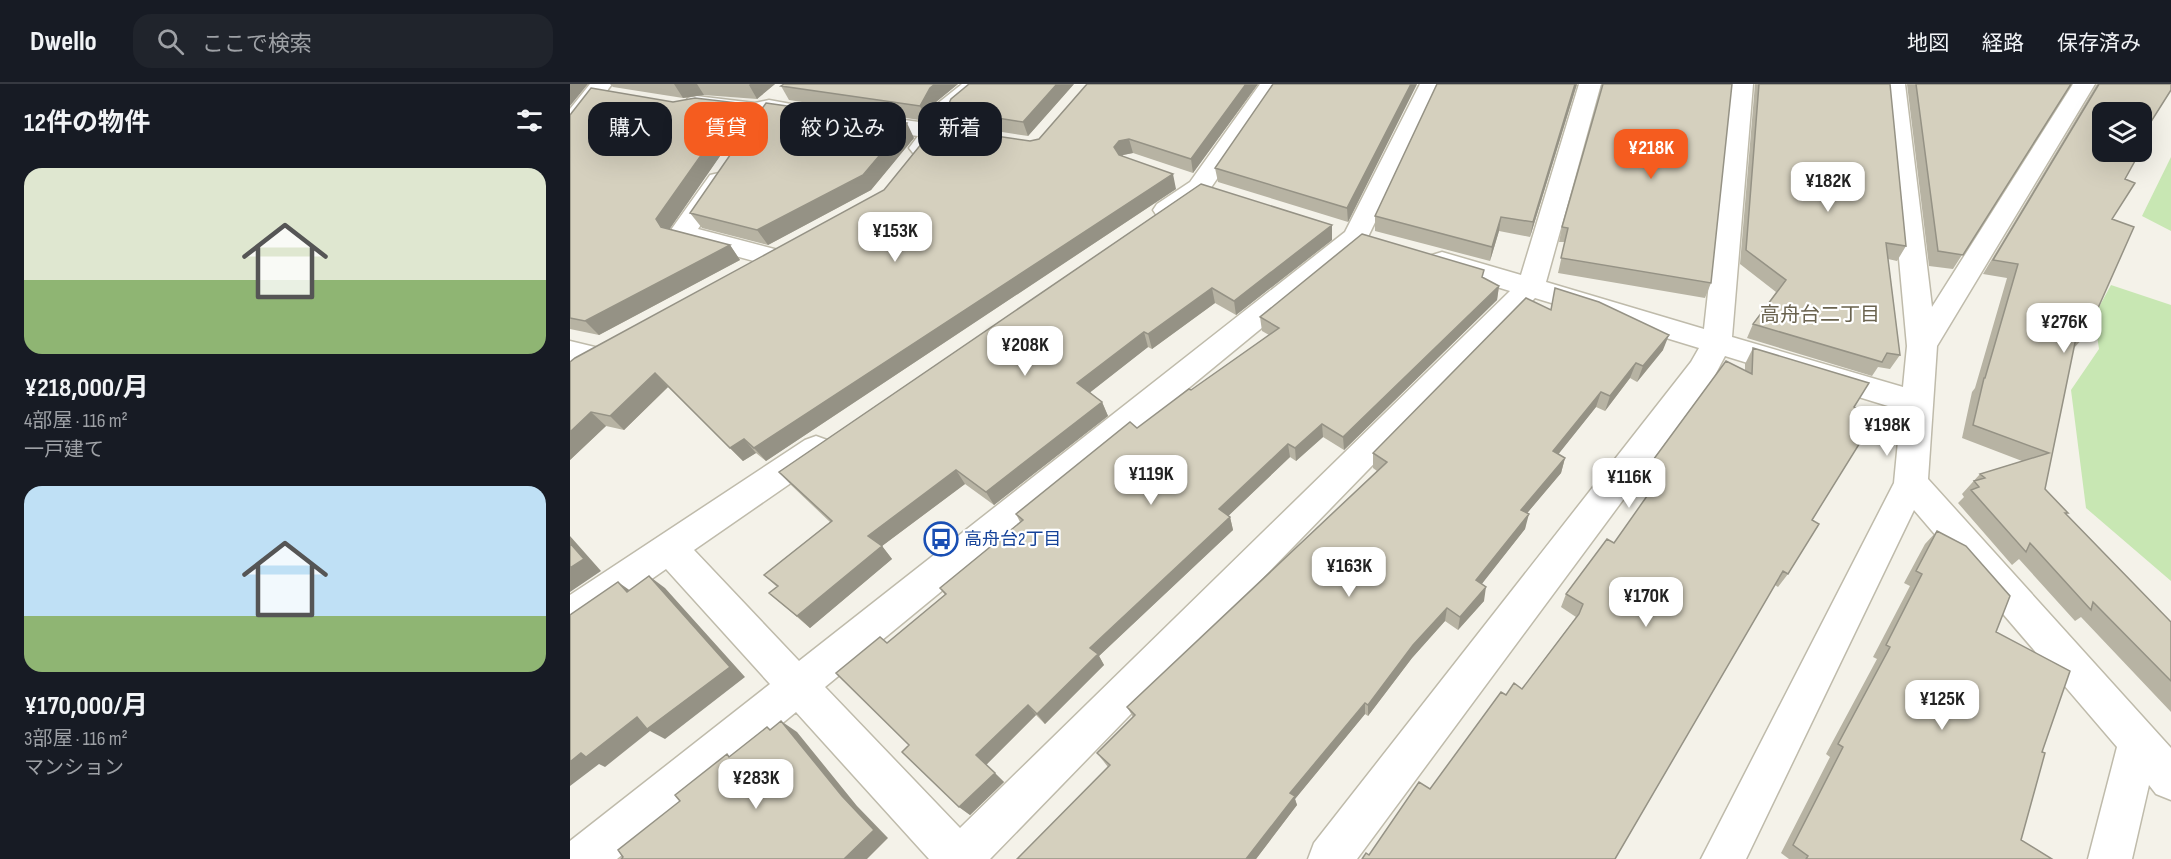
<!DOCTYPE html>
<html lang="ja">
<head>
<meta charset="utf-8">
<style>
	:root { --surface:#171b24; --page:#20242c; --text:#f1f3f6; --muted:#9ea1a6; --line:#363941; --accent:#f55c1f }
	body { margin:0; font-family:"Sofia Sans Condensed","Noto Sans JP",sans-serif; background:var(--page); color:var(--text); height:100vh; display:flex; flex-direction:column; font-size:22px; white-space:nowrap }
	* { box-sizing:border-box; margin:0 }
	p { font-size:20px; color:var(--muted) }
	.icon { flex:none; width:33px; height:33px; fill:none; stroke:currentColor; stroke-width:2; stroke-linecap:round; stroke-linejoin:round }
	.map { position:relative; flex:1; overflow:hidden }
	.drawer { display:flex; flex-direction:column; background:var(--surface); width:570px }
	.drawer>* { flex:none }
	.top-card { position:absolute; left:18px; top:18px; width:570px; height:54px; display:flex; gap:12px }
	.fabs { position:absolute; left:1522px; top:18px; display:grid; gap:12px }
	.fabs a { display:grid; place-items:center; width:60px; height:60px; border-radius:12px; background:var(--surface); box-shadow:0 6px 24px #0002; font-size:30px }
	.price { position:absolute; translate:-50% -51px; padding:0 14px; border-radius:12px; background:#fff; color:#222; font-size:20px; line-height:39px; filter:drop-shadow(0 2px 3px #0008) }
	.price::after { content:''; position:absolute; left:50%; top:36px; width:18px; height:14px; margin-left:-9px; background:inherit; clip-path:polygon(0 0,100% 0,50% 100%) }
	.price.active { background:var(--accent); color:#fff }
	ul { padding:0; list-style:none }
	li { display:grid; align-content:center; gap:12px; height:318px; padding:0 24px }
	li span { display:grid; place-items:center; height:186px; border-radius:18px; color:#555 }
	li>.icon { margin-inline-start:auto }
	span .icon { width:108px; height:108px; fill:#fffc; stroke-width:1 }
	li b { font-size:26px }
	h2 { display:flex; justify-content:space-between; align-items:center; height:72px; padding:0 24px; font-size:26px }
	.pill { padding:0 21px; border-radius:18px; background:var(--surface); box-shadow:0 6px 24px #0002; font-size:21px; line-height:54px }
	.pill.active { background:var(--accent); color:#fff }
	header { display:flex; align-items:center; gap:36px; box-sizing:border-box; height:84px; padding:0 30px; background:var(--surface); border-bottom:2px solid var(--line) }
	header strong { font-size:28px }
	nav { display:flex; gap:33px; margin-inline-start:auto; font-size:21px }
	.search { width:420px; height:54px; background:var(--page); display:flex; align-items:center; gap:15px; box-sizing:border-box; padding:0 21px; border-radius:18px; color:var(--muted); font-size:22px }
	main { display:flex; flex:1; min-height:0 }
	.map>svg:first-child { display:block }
</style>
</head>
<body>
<header>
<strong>Dwello</strong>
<div class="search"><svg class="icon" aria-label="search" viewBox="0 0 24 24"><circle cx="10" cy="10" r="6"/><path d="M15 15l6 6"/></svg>ここで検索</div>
<nav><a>地図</a><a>経路</a><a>保存済み</a></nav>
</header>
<main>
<section class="drawer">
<h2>12件の物件<svg class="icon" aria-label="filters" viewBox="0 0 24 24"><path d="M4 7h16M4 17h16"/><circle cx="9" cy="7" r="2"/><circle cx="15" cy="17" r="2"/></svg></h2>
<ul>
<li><span style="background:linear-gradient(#dfe7d0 60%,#8fb573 0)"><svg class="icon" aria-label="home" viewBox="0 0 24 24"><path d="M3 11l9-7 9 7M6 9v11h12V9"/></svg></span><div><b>¥218,000/月</b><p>4部屋 · 116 m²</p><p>一戸建て</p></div></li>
<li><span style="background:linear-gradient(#bfe0f5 70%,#8fb573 0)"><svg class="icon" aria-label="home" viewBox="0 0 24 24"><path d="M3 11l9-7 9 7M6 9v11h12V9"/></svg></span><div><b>¥170,000/月</b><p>3部屋 · 116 m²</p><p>マンション</p></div></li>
</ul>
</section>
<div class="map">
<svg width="1601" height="775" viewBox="0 0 1601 775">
	<rect width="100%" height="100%" fill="#f4f2e9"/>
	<path fill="#c8e7b3" d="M1601,73V147L1572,132Z
		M1541,201L1601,221V497L1516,424L1501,306L1529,265L1524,232Z"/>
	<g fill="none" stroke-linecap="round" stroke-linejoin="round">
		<g stroke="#bfbbab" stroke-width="3">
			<path id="minor" d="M20,0H42L8,46L0,48V25Z
				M392,0H416L385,28L378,42L413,48L417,53L413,58L405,60L370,55C362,66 357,73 343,69L339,64L348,52L295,45L287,43L283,38L287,33L295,31L357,39L367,20Z
				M690,0H712L638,108L605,132L596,134L587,132L583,126L587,120L620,98Z
				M850,0H872L795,159L255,603L390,744L940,207L862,183L859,177L862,171L872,168L951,191L1009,0H1031L976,198L1134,245L1161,0H1183L1162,253L1333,303L1337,262L1313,0H1335L1362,223L1503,0H1525L1367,262L1358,395L1601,664V716L1586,710L1579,701L1562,775H1518L1547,663L1344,426L1176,775H1131L1324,399L1331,326L1155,272L1144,293L787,775H738L744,759L1121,278L1129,264L965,214L420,775H359L226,628L47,775H0V757L200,600L96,485L13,543L0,548V511L235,356L246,352L257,356L262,365L257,374L124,466L229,577L775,148Z
				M126,12L185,19L199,16L243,24L246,29L243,34L235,36L199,30L185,33L118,24L115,19L118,14Z
				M149,89L158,91L161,96L128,145L212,167L215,173L212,179L202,182L103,155L99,149L103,143L140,91Z
				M0,257L29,264L33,272L29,280L18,283L0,279Z"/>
		</g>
		<use href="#minor" fill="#fff" fill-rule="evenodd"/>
	</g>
	<path fill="#b7b3a3" d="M40,0H205L187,15L134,11L113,14L43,3Z
		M214,0H388L366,18L356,37L219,16L211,2Z
		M504,0L458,52L381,40L376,26Z
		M517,0H688L623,89L563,69L553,71L552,72L606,105L196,377L186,369L173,377L98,303L54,346L36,342L0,376V278L460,57L469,55Z
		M847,0L778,138L648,98L645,84Z
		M867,0H1007L960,153L929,147L920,177L805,147V132Z
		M1033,0L1141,199L1135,214L988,189L995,158H989L992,143Z
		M1185,0H1320L1336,162L1327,177L1318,175L1330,271L1320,285L1308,283L1302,292L1177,254L1183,240L1206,208L1170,180Z
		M1337,0H1501L1383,185L1359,182Z
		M1527,0H1601L1559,72L1555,95L1542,135L1516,251L1504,264L1475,405L1496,430L1601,538V628L1511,533L1505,537L1449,475L1442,481L1388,419L1394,413L1392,410L1410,390L1452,377L1392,354L1402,308L1405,304L1437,194L1413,190Z
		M0,31L177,33L99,145L160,161L170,176L29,251L0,245Z
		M344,54L301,106L198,161L132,144L120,129Z
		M631,100L762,156L666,231L645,219L582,265L578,263L520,308L532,318L538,332L424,421L395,400L312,462L322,475L240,544L199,509L207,503L194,491L260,438L221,401L209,388Z
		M913,194L929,202L927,216L774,366L753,353L726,377L720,373L658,432L660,433L663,446L529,572L534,581L475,640L466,631L416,681L434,698L400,731L389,723L339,661L317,559L375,511L370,504L450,438L446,430L699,251L692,247L690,233Z
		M981,226L1093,266L1067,298L1060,294L1035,327L1026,323L988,370L995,374L991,389L957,429L955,445L911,500L914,517L888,546L875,537L842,574L798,632L795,630L725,715L727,721L686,775H447L538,683L527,669L563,633L557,623L807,387L803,384V369Z
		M1183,264L1284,323L1289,345L1242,436L1218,490L1208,503L1205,501L799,771L860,705L936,611L952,605L1006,533L991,523L996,510L1044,459L1080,408L1069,402L1075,387L1175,286V280Z
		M1367,447L1426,548L1472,668L1451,756L1482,775H1219L1211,769L1260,673L1256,670L1307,575L1303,573L1340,502L1334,499L1355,460Z"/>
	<path fill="#959285" d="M0,0H18L0,22Z
		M104,0H127L134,11L113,14Z
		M180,0H205L187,15L179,1Z
		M365,0H388L366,18L356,37L350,22L360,4Z
		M487,0H504L458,52L453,38Z
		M676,0H688L623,89L621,75Z
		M841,0H847L778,138L777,124Z
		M1005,0H1007L960,153L963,138Z
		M168,19L177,33L97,149L102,157L86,135Z
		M337,39L344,54L301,106L198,161L187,146Z
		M559,55L563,69L553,71L548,77L544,63L549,57Z
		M603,90L606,105L196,377L184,364Z
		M931,133L929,147L920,177L922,163Z
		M762,141V156L666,231L664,217Z
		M160,161L170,176L29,251L15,237Z
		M929,202L927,216L774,366L773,353Z
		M642,204L645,219L582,265L578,250Z
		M574,248L578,263L513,314L507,299Z
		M1099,251L1093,266L1067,298L1073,282Z
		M1066,279L1060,294L1035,327L1040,312Z
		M85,289L98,303L54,346L40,332Z
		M1031,308L1026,323L979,382L983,367Z
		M532,318L538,332L424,421L416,408Z
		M21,328L36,342L0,376V348Z
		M752,340L753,353L726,377L725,364Z
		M174,355L186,369L173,377L160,364Z
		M718,360L720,373L652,438L649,425Z
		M995,374L991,389L948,440L951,426Z
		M386,386L395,400L312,462L322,475L240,544L227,532L298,452Z
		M959,430L955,445L904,510L906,496Z
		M660,433L663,446L529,572L534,581L475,640L467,630L520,564Z
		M0,452L31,487L0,508Z
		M79,492L95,504L175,593L95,655L80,647L35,683L29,680L0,702V678Z
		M48,498L65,510L57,508Z
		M916,503L914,517L888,546L890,533Z
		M877,524L875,537L842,574L798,632V621L843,561Z
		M795,619V630L725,715L727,721L686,775H676L720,709Z
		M458,621L466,631L416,681L406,671Z
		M211,637L227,648L287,722L318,754L297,775H274L272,712Z
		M425,689L434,698L400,731L389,723Z"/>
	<path fill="#d5d0be" stroke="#959285" stroke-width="1.5" d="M214,0H365L360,4L350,22L211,2Z
		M399,0H487L453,38L376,26L381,15Z
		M517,0H676L621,75L559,55L549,57L544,63L549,71L603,90L184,364L174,355L160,364L85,289L40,332L21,328L0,348V278L5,274L314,106L365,43L460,57L469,55Z
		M703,0H841L777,124L645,84Z
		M867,0H1005L963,138L931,133L922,163L805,132Z
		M1033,0H1162L1141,199L991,174L998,144L992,143Z
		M1189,0H1320L1336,162L1316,159L1330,271L1317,269L1312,278L1183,240L1216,196L1176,166Z
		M1346,0H1501L1393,171L1368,167Z
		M1529,0H1601V6L1572,52V28H1533V68H1562L1559,72L1566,75L1555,95L1565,99L1542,135L1564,143L1516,251L1507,249L1475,405L1498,429H1495L1601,538V597L1523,518L1521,526L1460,459L1456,468L1401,406L1409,403L1404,397L1415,394L1410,390L1479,369L1403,341L1414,294H1415L1448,180L1423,176Z
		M21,4L103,18L125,14L168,19L86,135L91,143L160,161L15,237L0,234V31Z
		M196,19L337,39L293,91L187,146L120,129Z
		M631,100L762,141L664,217L642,204L578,250L574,248L507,299L532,318L416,408L386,386L298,452L312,462L227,532L199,509L208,502L194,491L262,437L209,388Z
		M792,150L914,186L912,193L929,202L773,353L752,340L725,364L718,360L649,425L660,433L520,564L528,570L467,630L458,621L406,671L425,689L389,723L332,668L339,661L266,589L310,553L317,559L376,510L370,504L453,436L446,430L560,338L567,344L619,305L621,306L709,244L690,233Z
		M985,204L1029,218L1099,251L1073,282L1066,279L1040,312L1031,308L983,367L995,374L951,426L959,430L906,496L916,503L890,533L877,524L843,561L798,621L795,619L720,709L725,712L676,775H447L540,681L527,669L565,631L557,623L817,378L803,369L956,214L981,226Z
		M1183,264L1299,299L1284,323L1298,330L1289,345L1296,349L1242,436L1249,440L1218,490L1213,487L1045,775H792L796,769L799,771L849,698L860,705L931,608L936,611L944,599L952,605L1009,530L1013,520L996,510L1037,455L1044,459L1089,395L1075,387L1156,277L1182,290Z
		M1367,447L1396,462L1440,512L1426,548L1500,587L1472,668L1475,669L1451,756L1482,775H1236L1238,772L1223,761L1273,663L1268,660L1320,563L1316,561L1352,490L1346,487Z
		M0,459L14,475L0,484Z
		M79,492L160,583L77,645L67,633L16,673L11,669L0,678V531L48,498L57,508Z
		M211,637L272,712L304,746L274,775H51L53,773L48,766L110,717L105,711L157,670L159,673L197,643L200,646Z"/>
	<defs>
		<g id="bus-ring" transform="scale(1.725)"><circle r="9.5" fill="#fff" stroke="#1a4fb4" stroke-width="1.5"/><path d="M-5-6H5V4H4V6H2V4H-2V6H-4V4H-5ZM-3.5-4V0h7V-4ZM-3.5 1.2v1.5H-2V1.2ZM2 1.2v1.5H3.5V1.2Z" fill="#1a4fb4"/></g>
	</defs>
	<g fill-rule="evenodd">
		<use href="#bus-ring" x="371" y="455"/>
	</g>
	<g text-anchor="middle" stroke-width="4.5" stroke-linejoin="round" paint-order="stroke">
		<g font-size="18" fill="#164399" stroke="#fff" text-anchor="start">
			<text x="394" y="461">高舟台2丁目</text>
		</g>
		<g font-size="20" fill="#6a634f" stroke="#fff">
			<text x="1250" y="237">高舟台二丁目</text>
		</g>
	</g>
</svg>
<div class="fabs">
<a><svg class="icon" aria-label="layers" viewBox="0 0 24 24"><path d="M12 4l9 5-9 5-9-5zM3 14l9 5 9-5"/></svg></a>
</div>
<b class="price active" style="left:1081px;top:96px">¥218K</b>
<b class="price" style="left:1258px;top:129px">¥182K</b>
<b class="price" style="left:325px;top:179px">¥153K</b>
<b class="price" style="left:1494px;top:270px">¥276K</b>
<b class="price" style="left:455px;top:293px">¥208K</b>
<b class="price" style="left:1317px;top:373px">¥198K</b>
<b class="price" style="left:581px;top:422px">¥119K</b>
<b class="price" style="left:1059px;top:425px">¥116K</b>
<b class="price" style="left:779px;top:514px">¥163K</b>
<b class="price" style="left:1076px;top:544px">¥170K</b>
<b class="price" style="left:1372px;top:647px">¥125K</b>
<b class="price" style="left:186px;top:726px">¥283K</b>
<div class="top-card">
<a class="pill">購入</a>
<a class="pill active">賃貸</a>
<a class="pill">絞り込み</a>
<a class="pill">新着</a>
</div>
</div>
</main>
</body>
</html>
